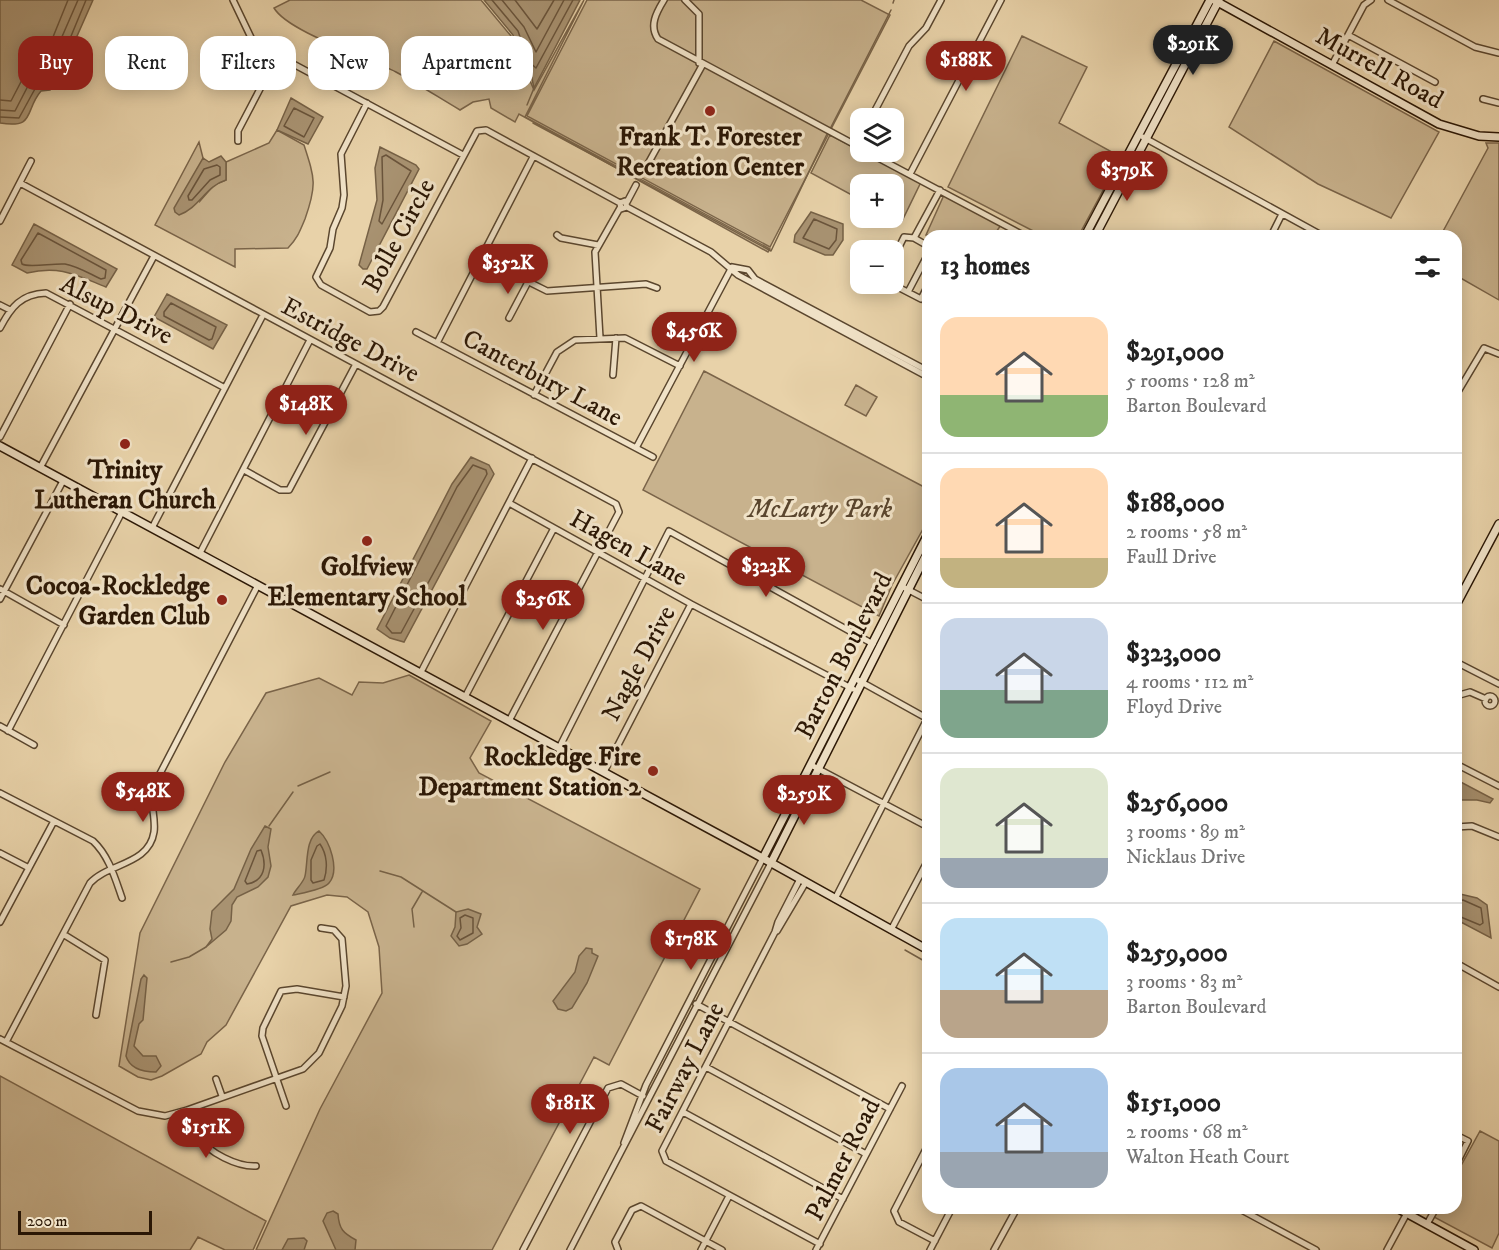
<!DOCTYPE html>
<html lang="en">
<head>
<meta charset="utf-8">
<style>
	:root { --surface:#fff; --page:#f2f2f2; --text:#222; --muted:#767676; --line:#e0e0e0; --accent:#8f2418 }
	body { margin:0; font-family:"IM FELL DW Pica",serif; background:var(--page); color:var(--text); height:100vh; display:flex; flex-direction:column; font-size:22px; white-space:nowrap }
	* { box-sizing:border-box; margin:0 }
	p { font-size:20px; color:var(--muted) }
	.icon { flex:none; width:33px; height:33px; fill:none; stroke:currentColor; stroke-width:2; stroke-linecap:round; stroke-linejoin:round }
	.map { position:relative; flex:1; overflow:hidden }
	.details { position:absolute; left:922px; top:230px; width:540px; height:984px; display:flex; flex-direction:column; background:var(--surface); border-radius:18px; box-shadow:0 3px 15px #0003 }
	.details>* { flex:none }
	.top-card { position:absolute; left:18px; top:36px; width:570px; height:54px; display:flex; gap:12px }
	.fabs { position:absolute; left:850px; top:108px; display:grid; gap:12px }
	.fabs a { display:grid; place-items:center; width:54px; height:54px; border-radius:12px; background:var(--surface); box-shadow:0 3px 15px #0003; font-size:30px }
	.scale { position:absolute; left:18px; bottom:15px; width:134px; box-sizing:border-box; padding-left:6px; border:3px solid #2b1705; border-top:0; font-size:16px; line-height:21px; white-space:nowrap; color:#2b1705; -webkit-text-stroke:4px #f0e2c7; paint-order:stroke }
	.price { position:absolute; translate:-50% -51px; padding:0 14px; border-radius:21px; background:var(--accent); color:#fff; font-size:20px; line-height:39px; filter:drop-shadow(0 2px 3px #0008) }
	.price::after { content:''; position:absolute; left:50%; top:36px; width:18px; height:14px; margin-left:-9px; background:inherit; clip-path:polygon(0 0,100% 0,50% 100%) }
	.price.on { background:#222; color:#fff }
	ul { padding:0; list-style:none }
	li { display:flex; align-items:center; gap:18px; height:150px; padding:0 18px }
	li+li { border-top:2px solid var(--line) }
	li span { display:grid; place-items:center; flex:none; width:168px; height:120px; border-radius:18px; color:#555 }
	li>.icon { margin-inline-start:auto }
	span .icon { width:72px; height:72px; fill:#fffc; stroke-width:1 }
	li b { font-size:26px }
	h2 { display:flex; justify-content:space-between; align-items:center; height:72px; padding:0 18px; font-size:26px }
	.chip { padding:0 21px; border-radius:18px; background:var(--surface); box-shadow:0 3px 15px #0003; font-size:21px; line-height:54px }
	.chip.on { background:var(--accent); color:#fff }
	.map>svg:first-child { display:block }
</style>
</head>
<body>
<div class="map">
<svg width="1499" height="1250" viewBox="0 0 1499 1250">
	<rect width="100%" height="100%" fill="#e8d2a9"/>
	<filter id="stains"><feTurbulence type="fractalNoise" baseFrequency=".00333" numOctaves="4"/><feColorMatrix values="0 0 0 0 .2 0 0 0 0 .09 0 0 0 0 .02 0 0 0 .5 -.17"/></filter>
	<radialGradient id="worn" r=".72"><stop offset=".6" stop-color="#630" stop-opacity="0"/><stop offset="1" stop-color="#630" stop-opacity=".3"/></radialGradient>
	<path fill="#c8b28d" stroke="#7a6449" stroke-width="1.5" d="M290,0H481L511,36L534,90L584,0L525,117L770,249L768,252L519,114L515,122L491,108L489,99L473,102L460,110C438,97 418,84 396,72C368,57 288,32 274,8Z
		M587,0H861L890,15L770,247L527,116Z
		M1022,36L1087,67L1059,123L1121,157L1079,235H1041L948,187Z
		M1274,41L1439,132L1391,218L1318,184L1229,127Z
		M277,130L304,145C315,179 317,185 305,219C300,231 297,239 288,248L235,249V267L155,225L199,142L203,158L200,201L214,185L226,180V162L269,143Z
		M830,135L921,182L902,221L891,218H894V184H861V200L811,173Z
		M1486,143H1499V300L1457,276L1456,236L1441,235L1488,148Z
		M944,195L1001,225L994,235H926Z
		M704,371L928,489V520L892,585L879,616L643,490Z
		M856,385L877,397L866,416L845,405Z
		M409,675L491,721L470,758L479,773L700,889L609,1065L594,1057L492,1250H256L320,1109L382,993L379,947L368,912L347,897L327,895L291,906L226,1025L207,1042L201,1054L162,1076L151,1080L138,1077L119,1066L140,933L225,762L266,693L319,678L352,695L359,682L383,683Z
		M0,1076L266,1221L253,1250H225L198,1237L190,1250H0Z
		M1480,1131L1499,1141V1233L1492,1248L1434,1217L1439,1208H1456L1457,1173Z"/>
	<path fill="#a89271" stroke="#766146" stroke-width="1.5" d="M0,0H93L74,43V66L67,76L50,90L41,91C24,111 36,129 0,123Z
		M484,0H580L534,88L531,74L523,64L513,35Z
		M291,98L323,117L308,144L277,130Z
		M380,147L416,165L419,169L367,269H363L359,265L377,200L375,168Z
		M221,156L226,162V180C206,186 199,208 179,215L175,212L174,208L203,158L209,162Z
		M811,212L843,224V240L833,255H825L794,242L795,235Z
		M34,224L117,269L106,287C76,275 60,265 27,273L12,265Z
		M167,294L227,325L213,349L154,317Z
		M471,457L489,465L494,474L404,642L390,638L377,629L452,484Z
		M1456,780H1457L1493,799L1490,803L1477,800H1457Z
		M265,826L271,829L268,847L271,866L268,877L258,887L237,897L232,905L231,921L226,930L206,947L212,939L210,929L212,911L234,889L251,849Z
		M319,831C330,841 340,870 329,883C323,890 302,893 293,895C295,890 304,882 305,876C308,863 305,838 319,831Z
		M1460,894L1477,898L1487,905L1491,938L1457,920V898Z
		M468,909L481,914L477,927L482,934L467,944L459,946L451,936L455,927L456,912Z
		M586,948L592,949V953L598,956L587,983L572,1008L566,1011L558,1009L553,1001L575,972L579,956Z
		M144,975L147,978L143,1020L139,1024L134,1046L143,1056H156L161,1066L156,1072C144,1072 130,1069 126,1056L141,979Z
		M333,1211L338,1214C339,1229 343,1233 356,1240L355,1250H336L323,1221L327,1213Z
		M304,1238L307,1241L304,1250H282L288,1239Z"/>
	<g fill="none" stroke-linecap="round" stroke-linejoin="round">
		<path stroke="#6a543b" stroke-width="1.5" d="M492,0L518,31L528,61L536,68L573,0
			M502,0L524,27L536,52L564,0
			M515,0L537,29L554,0
			M0,100L11,101L24,76L50,60L53,37L68,0
			M294,108L314,118L304,137L284,126Z
			M0,110L15,111L30,82L44,77L57,66L61,39L78,0
			M0,117L19,118L36,87L47,85L67,65L69,41L86,0
			M386,155L411,171L382,224L379,221L383,200L382,157Z
			M217,165L220,167V175L210,180L192,200H189L188,196L204,169Z
			M814,219L837,229L836,240L829,249L803,238Z
			M38,233L106,270L105,278L101,279C90,274 77,266 65,264C53,263 29,268 22,264L21,260Z
			M171,303L216,327L212,339L209,340L164,316V312Z
			M473,465L486,470L487,474L401,633H392L386,626L457,487Z
			M320,844C327,854 328,868 324,880L313,883L311,880V860L317,846Z
			M261,850C267,865 265,881 247,884L245,881L257,851Z
			M1456,901L1463,900L1481,908L1483,923L1480,925L1456,915
			M465,915L473,918V933L460,940L457,936L461,928L460,918Z"/>
		<path stroke="#766146" stroke-width="1.5" d="M893,3L894,0
			M527,105L534,88
			M533,123L771,251L827,134
			M831,127L891,10
			M298,786L330,772
			M269,826L293,792
			M380,871L401,877L456,912
			M414,927L412,909L422,892
			M905,950L926,962
			M171,962L189,957L206,947"/>
		<g stroke="#5a462e" stroke-width="8">
			<path id="street" d="M233,0L255,46L272,66
				M664,0C656,13 649,26 658,39L861,148
				M685,0L699,14V63
				M1388,0L1475,47L1499,53
				M1348,35L1435,82
				M254,41L276,61
				M1332,65L1364,5L1371,0
				M1483,99L1499,103
				M367,103L341,154L344,195L342,208L333,229L330,248L316,277L321,285L370,312L379,311L383,307L477,131L486,130L620,203
				M871,118L909,46L926,28L941,0
				M1143,137L1323,236
				M238,141V131L273,64L284,59L463,155
				M857,146L861,138
				M867,152L1025,236
				M644,171L703,64
				M910,174L1001,0
				M20,183L616,504L619,512L509,721
				M627,202L636,185
				M627,207L621,209L620,203L625,201L627,207L711,252L738,275L928,377
				M0,221L31,161
				M557,235L561,238L598,245
				M1271,236L1282,214
				M914,238L940,190
				M894,257L904,237L914,238L928,246
				M481,258L547,291L646,284L657,288
				M732,267L748,270L755,279L928,371
				M892,284L921,299L928,285
				M908,292L928,254
				M0,305L10,310
				M509,318L528,282
				M0,328C11,307 21,294 46,293L225,388
				M416,332L653,457
				M600,338L595,252L620,208
				M437,343L533,157
				M613,375L616,338
				M534,395L557,352L575,340L625,338L680,366
				M1456,395L1484,348L1499,354
				M0,437L70,304
				M636,448L732,267
				M40,468L154,256
				M244,470L280,490H289L356,364
				M509,503L691,604L853,689
				M152,528L263,315
				M200,553L310,340
				M901,586L928,600
				M0,589L64,625
				M0,599L63,481
				M1456,662L1499,684
				M421,672L532,458
				M856,679L928,719
				M1456,696L1470,692L1486,699
				M1485 701a5 5 0 1 1 10 0a5 5 0 1 1-10 0Z
				M465,697L554,528
				M0,726L34,745
				M8,731L122,512
				M559,748L669,531L873,644
				M1456,764L1499,786
				M811,765L928,827
				M604,772L691,604
				M0,793L93,841C109,856 115,878 122,898
				M1456,827L1472,826L1499,837
				M0,853L29,868
				M800,879L778,922L775,932L662,1151L666,1161L820,1244
				M835,899L928,717
				M0,922L54,821
				M891,930L928,860
				M777,931L806,882
				M63,934L105,960L96,1015
				M1456,963L1499,987
				M696,1004L890,1109
				M0,1039L138,1111L165,1116L187,1110L303,1069L319,1053L342,1006L346,986L342,939L334,930L321,928
				M6,1042L90,883C108,863 149,865 154,832C156,818 150,804 152,789L258,585
				M706,1067L866,1154
				M216,1079L222,1096
				M286,1106L262,1036L263,1028L281,991L297,989L344,997
				M187,1110C190,1118 193,1128 198,1136C208,1153 238,1167 256,1166
				M683,1112L843,1199
				M1456,1135L1468,1141L1456,1165
				M624,1143L646,1085L763,858
				M928,1145L894,1211L899,1222L935,1241
				M1238,1208L1316,1250
				M1427,1224L1436,1208
				M523,1250L608,1088L621,1084L643,1096
				M570,1250L771,863
				M618,1250L615,1242L632,1210L641,1206L722,1250
				M701,1250L729,1196
				M816,1250L902,1086
				M930,1250L952,1208
				M994,1250L1017,1208
				M1387,1250L1407,1213"/>
		</g>
		<g stroke="#2b1705" stroke-width="10">
			<path id="secondary" d="M1214,0L1439,124L1479,136L1499,137
				M1085,236L1210,0
				M1095,236L1219,0
				M0,446L757,855L928,950
				M1456,605L1499,524
				M763,858L928,534
				M771,863L928,551
				M1397,1208L1474,1250"/>
		</g>
		<use href="#street" stroke="#f0e2c7" stroke-width="5"/>
		<use href="#secondary" stroke="#f0e2c7" stroke-width="7"/>
	</g>
	<g fill="#8f2418" stroke="#f0e2c7" stroke-width="2">
		<circle cx="710" cy="111" r="6"/>
		<circle cx="125" cy="444" r="6"/>
		<circle cx="367" cy="541" r="6"/>
		<circle cx="222" cy="600" r="6"/>
		<circle cx="653" cy="771" r="6"/>
	</g>
	<g text-anchor="middle" stroke-width="6" stroke-linejoin="round" paint-order="stroke">
		<g font-size="26" fill="#2b1705" stroke="#f0e2c7">
			<text transform="translate(1380 67) rotate(29)" y="9">Murrell Road</text>
			<text transform="translate(398 235) rotate(-62)" y="9">Bolle Circle</text>
			<text transform="translate(117 309) rotate(27)" y="9">Alsup Drive</text>
			<text transform="translate(351 339) rotate(28)" y="9">Estridge Drive</text>
			<text transform="translate(543 377) rotate(28)" y="9">Canterbury Lane</text>
			<text transform="translate(629 547) rotate(29)" y="9">Hagen Lane</text>
			<text transform="translate(843 655) rotate(-63)" y="9">Barton Boulevard</text>
			<text transform="translate(638 663) rotate(-62)" y="9">Nagle Drive</text>
			<text transform="translate(684 1067) rotate(-63)" y="9">Fairway Lane</text>
			<text transform="translate(842 1159) rotate(-63)" y="9">Palmer Road</text>
		</g>
		<g font-size="26" font-weight="bold" fill="#2b1705" stroke="#f0e2c7">
			<text x="710" y="145">Frank T. Forester<tspan x="710" dy="30">Recreation Center</tspan></text>
			<text x="125" y="478">Trinity<tspan x="125" dy="30">Lutheran Church</tspan></text>
			<text x="367" y="575">Golfview<tspan x="367" dy="30">Elementary School</tspan></text>
			<text x="210" y="594" text-anchor="end">Cocoa-Rockledge<tspan x="210" dy="30">Garden Club</tspan></text>
			<text x="641" y="765" text-anchor="end">Rockledge Fire<tspan x="641" dy="30">Department Station 2</tspan></text>
		</g>
		<g font-size="26" font-style="italic" fill="#5a462e" stroke="#f0e2c7">
			<text x="820" y="517">McLarty Park</text>
		</g>
	</g>
	<rect width="100%" height="100%" filter="url(#stains)"/>
	<rect width="100%" height="100%" fill="url(#worn)"/>
</svg>
<div class="fabs">
<a><svg class="icon" aria-label="layers" viewBox="0 0 24 24"><path d="M12 4l9 5-9 5-9-5zM3 14l9 5 9-5"/></svg></a>
<a>+</a>
<a>−</a>
</div>
<div class="scale">200 m</div>
<b class="price on" style="left:1193px;top:76px">$291K</b>
<b class="price" style="left:966px;top:92px">$188K</b>
<b class="price" style="left:1127px;top:202px">$379K</b>
<b class="price" style="left:508px;top:295px">$352K</b>
<b class="price" style="left:694px;top:363px">$456K</b>
<b class="price" style="left:306px;top:436px">$148K</b>
<b class="price" style="left:766px;top:598px">$323K</b>
<b class="price" style="left:543px;top:631px">$256K</b>
<b class="price" style="left:143px;top:823px">$548K</b>
<b class="price" style="left:804px;top:826px">$259K</b>
<b class="price" style="left:691px;top:971px">$178K</b>
<b class="price" style="left:570px;top:1135px">$181K</b>
<b class="price" style="left:206px;top:1159px">$151K</b>
<div class="top-card">
<a class="chip on">Buy</a>
<a class="chip">Rent</a>
<a class="chip">Filters</a>
<a class="chip">New</a>
<a class="chip">Apartment</a>
</div>
<section class="details">
<h2>13 homes<svg class="icon" aria-label="filters" viewBox="0 0 24 24"><path d="M4 7h16M4 17h16"/><circle cx="9" cy="7" r="2"/><circle cx="15" cy="17" r="2"/></svg></h2>
<ul>
<li><span style="background:linear-gradient(#ffd9b3 65%,#8fb573 0)"><svg class="icon" aria-label="home" viewBox="0 0 24 24"><path d="M3 11l9-7 9 7M6 9v11h12V9"/></svg></span><div><b>$291,000</b><p>5 rooms · 128 m²</p><p>Barton Boulevard</p></div></li>
<li><span style="background:linear-gradient(#ffd9b3 75%,#c2b280 0)"><svg class="icon" aria-label="home" viewBox="0 0 24 24"><path d="M3 11l9-7 9 7M6 9v11h12V9"/></svg></span><div><b>$188,000</b><p>2 rooms · 58 m²</p><p>Faull Drive</p></div></li>
<li><span style="background:linear-gradient(#c9d6e8 60%,#7fa58c 0)"><svg class="icon" aria-label="home" viewBox="0 0 24 24"><path d="M3 11l9-7 9 7M6 9v11h12V9"/></svg></span><div><b>$323,000</b><p>4 rooms · 112 m²</p><p>Floyd Drive</p></div></li>
<li><span style="background:linear-gradient(#dfe7d0 75%,#9aa5b1 0)"><svg class="icon" aria-label="home" viewBox="0 0 24 24"><path d="M3 11l9-7 9 7M6 9v11h12V9"/></svg></span><div><b>$256,000</b><p>3 rooms · 89 m²</p><p>Nicklaus Drive</p></div></li>
<li><span style="background:linear-gradient(#bfe0f5 60%,#b9a48a 0)"><svg class="icon" aria-label="home" viewBox="0 0 24 24"><path d="M3 11l9-7 9 7M6 9v11h12V9"/></svg></span><div><b>$259,000</b><p>3 rooms · 83 m²</p><p>Barton Boulevard</p></div></li>
<li><span style="background:linear-gradient(#a9c7e8 70%,#9aa5b1 0)"><svg class="icon" aria-label="home" viewBox="0 0 24 24"><path d="M3 11l9-7 9 7M6 9v11h12V9"/></svg></span><div><b>$151,000</b><p>2 rooms · 68 m²</p><p>Walton Heath Court</p></div></li>
</ul>
</section>
</div>
</body>
</html>
